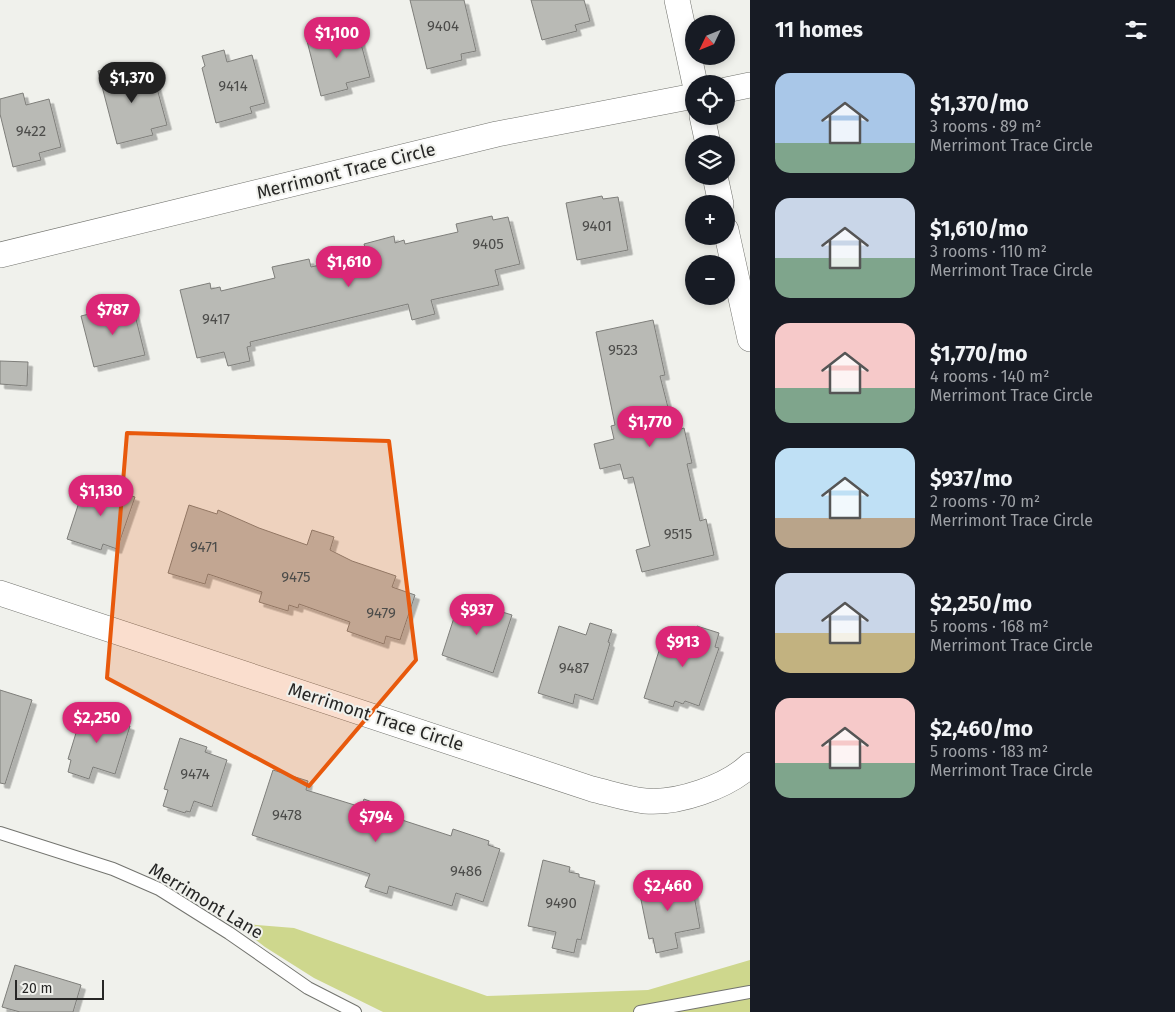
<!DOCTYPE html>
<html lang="en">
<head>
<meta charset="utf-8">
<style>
	:root { --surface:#171b24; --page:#20242c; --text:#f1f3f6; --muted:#9ea1a6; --accent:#db2777 }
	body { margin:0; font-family:"Fira Sans",sans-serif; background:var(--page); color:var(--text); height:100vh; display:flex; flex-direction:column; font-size:19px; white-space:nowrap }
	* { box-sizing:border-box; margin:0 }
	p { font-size:16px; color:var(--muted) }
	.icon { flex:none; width:28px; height:28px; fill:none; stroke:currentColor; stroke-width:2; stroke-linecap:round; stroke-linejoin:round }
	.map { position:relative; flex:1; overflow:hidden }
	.panel { display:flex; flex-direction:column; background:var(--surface); width:425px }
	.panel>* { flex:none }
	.needle { width:32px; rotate:227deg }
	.fabs { position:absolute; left:685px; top:15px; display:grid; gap:10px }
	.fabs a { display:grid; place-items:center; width:50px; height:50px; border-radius:50%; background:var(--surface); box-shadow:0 2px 8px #0003; font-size:25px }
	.scale { position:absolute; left:15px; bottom:12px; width:89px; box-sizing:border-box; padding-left:5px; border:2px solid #272726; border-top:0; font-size:14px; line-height:18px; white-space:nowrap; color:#272726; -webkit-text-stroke:4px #f0f1ec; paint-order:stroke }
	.price { position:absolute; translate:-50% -42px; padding:0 11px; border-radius:18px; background:var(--accent); color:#fff; font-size:16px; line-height:32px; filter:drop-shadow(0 1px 2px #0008) }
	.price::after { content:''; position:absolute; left:50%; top:30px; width:15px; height:11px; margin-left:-8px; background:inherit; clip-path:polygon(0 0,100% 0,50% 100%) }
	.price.selected { background:#222; color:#fff }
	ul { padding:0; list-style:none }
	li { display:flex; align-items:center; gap:15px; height:125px; padding:0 25px }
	li span { display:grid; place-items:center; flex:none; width:140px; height:100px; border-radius:15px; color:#555 }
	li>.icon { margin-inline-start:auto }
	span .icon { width:60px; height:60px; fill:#fffc; stroke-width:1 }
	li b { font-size:21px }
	h2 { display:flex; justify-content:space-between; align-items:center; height:60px; padding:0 25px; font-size:21px }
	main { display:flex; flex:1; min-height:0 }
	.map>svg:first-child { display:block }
</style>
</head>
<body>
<main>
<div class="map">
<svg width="750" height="1012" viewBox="0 0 750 1012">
	<defs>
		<filter id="shadow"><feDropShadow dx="4.5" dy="4.5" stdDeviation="0" flood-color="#0004"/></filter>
	</defs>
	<rect width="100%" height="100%" fill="#f0f1ec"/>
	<path fill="#ced78d" d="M234,923L294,928L487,996L648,990L750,960V1012H383L314,978L265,947Z"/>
	<path fill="#b9bab5" stroke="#7e7e7a" filter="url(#shadow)" d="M410,0H464L476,51L461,54L462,60L427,69Z
		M531,0H584L590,21L575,25L577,31L542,40Z
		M330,24L333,35L357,29L370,77L346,83L348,89L321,96L307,41L311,40L308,30Z
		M224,50L227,62L252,55L265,103L250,107L252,113L216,123L202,68L205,66L202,56Z
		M120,66L123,78L152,70L167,125L151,129L153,135L117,144L98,71Z
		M23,93L26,105L49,99L61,147L39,153L41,160L13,167L0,114V99Z
		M602,196L603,199L618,197L628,250L577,260L566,203Z
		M492,216L493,220L508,217L520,264L495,270L499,285L431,300L435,314L412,320L408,304L250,342L251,346L247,347L250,361L228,366L224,352L197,358L180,290L210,283L211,289L220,287L221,291L275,278L272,267L309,259L311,267L367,254L364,244L394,236L395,243L404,240L405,244L458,232L456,224Z
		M133,307L145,355L94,367L81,316L109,309L110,312Z
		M653,320L665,375L660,376L674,431L684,428L692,463L687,464L700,521L706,519L714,555L642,572L636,550L650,546L633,477L624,479L620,464L600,469L594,444L614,439L611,426L615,425L596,332Z
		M0,361L28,362L27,386L0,384Z
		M86,481L135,497L117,549L103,544L101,550L67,539Z
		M189,505L217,514L218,510L259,528L307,545L312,530L334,537L330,550L352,561L396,576L392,587L415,595L400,640L386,636L384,644L347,631L350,622L299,604L298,608L289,605L288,611L259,602L262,592L208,574L205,584L168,573Z
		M460,599L512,615L493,673L442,655Z
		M590,623L612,630L608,642L610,643L593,700L575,694L573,704L538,693L559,626L586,635Z
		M697,626L719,633L715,647L719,648L699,706L685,701L683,704L675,701L673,707L644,698L665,632L692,641Z
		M0,690L32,700L5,784L0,783Z
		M84,707L119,718L118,722L130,726L115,774L93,767L89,779L68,772L71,760L68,759Z
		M180,738L207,747L205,752L227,760L212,807L194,801L190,812L186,811L185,813L163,806L168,790L164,789Z
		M273,770L308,781L306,790L361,807L364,799L391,809L389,813L400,816L399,819L451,836L453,829L489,841L488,845L500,849L483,902L456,893L452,906L389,886L387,894L365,887L370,874L252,835Z
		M543,860L570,867L569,872L579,874V877L595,881L581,940L577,939L574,953L552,948L556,932L528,926Z
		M691,879L700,928L675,933L678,948L656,953L653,938L649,939L638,885L666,880V884Z
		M15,965L81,985L73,1012H20L2,1007Z"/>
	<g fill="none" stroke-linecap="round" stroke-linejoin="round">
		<g stroke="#73746f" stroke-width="14">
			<path id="lane" d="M0,833L113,869L159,889L229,933L308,988L355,1012
				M640,1012L750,992"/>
		</g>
		<g stroke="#73746f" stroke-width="26">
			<path id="street" d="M677,0L695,84
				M726,90L750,85
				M702,116L708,144
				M715,176L721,204
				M726,230L750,339
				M0,255L497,134L694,96
				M0,593L592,789C609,793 627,799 645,801C677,804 727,787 750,765"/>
		</g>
		<use href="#lane" stroke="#fff" stroke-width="12"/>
		<use href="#street" stroke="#fff" stroke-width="25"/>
	</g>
	<path fill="#e8590c" fill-opacity="0.2" stroke="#e8590c" stroke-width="4" stroke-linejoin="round" d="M127,433L389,441L416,660L309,786L107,678Z"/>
	<g text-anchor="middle" stroke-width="4" stroke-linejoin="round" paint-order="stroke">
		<g font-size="15" fill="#4c4c4a">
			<text x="443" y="31">9404</text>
			<text x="233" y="91">9414</text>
			<text x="31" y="136">9422</text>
			<text x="597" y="231">9401</text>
			<text x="488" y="249">9405</text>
			<text x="216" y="324">9417</text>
			<text x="623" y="355">9523</text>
			<text x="678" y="539">9515</text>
			<text x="204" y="552">9471</text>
			<text x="296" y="582">9475</text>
			<text x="381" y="618">9479</text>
			<text x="574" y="673">9487</text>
			<text x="195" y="779">9474</text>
			<text x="287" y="820">9478</text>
			<text x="466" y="876">9486</text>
			<text x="561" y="908">9490</text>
		</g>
		<g font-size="18" fill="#272726" stroke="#f0f1ec">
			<text transform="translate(346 171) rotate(-14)" y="6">Merrimont Trace Circle</text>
			<text transform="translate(376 717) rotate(18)" y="6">Merrimont Trace Circle</text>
			<text transform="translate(206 901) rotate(31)" y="6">Merrimont Lane</text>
		</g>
	</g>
</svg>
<div class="fabs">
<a><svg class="needle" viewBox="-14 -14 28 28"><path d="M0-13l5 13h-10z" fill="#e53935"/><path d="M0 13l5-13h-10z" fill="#9ea1a6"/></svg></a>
<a><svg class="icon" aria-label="locate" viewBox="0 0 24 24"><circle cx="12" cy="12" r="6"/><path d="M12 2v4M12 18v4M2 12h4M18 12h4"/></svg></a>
<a><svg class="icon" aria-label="layers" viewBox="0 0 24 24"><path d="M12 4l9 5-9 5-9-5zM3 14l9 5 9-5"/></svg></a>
<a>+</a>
<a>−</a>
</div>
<div class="scale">20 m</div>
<b class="price" style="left:337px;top:59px">$1,100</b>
<b class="price selected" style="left:132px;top:104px">$1,370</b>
<b class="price" style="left:349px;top:288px">$1,610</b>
<b class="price" style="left:113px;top:336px">$787</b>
<b class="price" style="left:650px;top:448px">$1,770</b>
<b class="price" style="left:101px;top:517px">$1,130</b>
<b class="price" style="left:477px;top:636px">$937</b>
<b class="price" style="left:683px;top:668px">$913</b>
<b class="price" style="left:97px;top:744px">$2,250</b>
<b class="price" style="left:376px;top:843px">$794</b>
<b class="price" style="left:668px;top:912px">$2,460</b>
</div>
<section class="panel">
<h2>11 homes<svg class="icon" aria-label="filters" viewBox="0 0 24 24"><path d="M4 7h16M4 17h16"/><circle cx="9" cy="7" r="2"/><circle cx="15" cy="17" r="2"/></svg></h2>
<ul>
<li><span style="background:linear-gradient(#a9c7e8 70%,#7fa58c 0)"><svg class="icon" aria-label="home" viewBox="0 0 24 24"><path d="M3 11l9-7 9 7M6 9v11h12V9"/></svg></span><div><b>$1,370/mo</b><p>3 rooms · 89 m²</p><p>Merrimont Trace Circle</p></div></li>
<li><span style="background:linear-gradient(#c9d6e8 60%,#7fa58c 0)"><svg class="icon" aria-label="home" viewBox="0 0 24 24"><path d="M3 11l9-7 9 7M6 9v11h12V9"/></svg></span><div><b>$1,610/mo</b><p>3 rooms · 110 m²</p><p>Merrimont Trace Circle</p></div></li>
<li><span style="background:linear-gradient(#f6c9c9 65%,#7fa58c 0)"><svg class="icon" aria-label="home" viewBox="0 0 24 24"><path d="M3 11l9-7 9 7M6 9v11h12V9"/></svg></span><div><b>$1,770/mo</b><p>4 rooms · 140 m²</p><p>Merrimont Trace Circle</p></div></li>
<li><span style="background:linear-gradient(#bfe0f5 70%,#b9a48a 0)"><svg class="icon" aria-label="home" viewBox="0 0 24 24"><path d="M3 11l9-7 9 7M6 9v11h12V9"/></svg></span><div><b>$937/mo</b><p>2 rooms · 70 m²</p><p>Merrimont Trace Circle</p></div></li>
<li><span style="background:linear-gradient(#c9d6e8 60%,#c2b280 0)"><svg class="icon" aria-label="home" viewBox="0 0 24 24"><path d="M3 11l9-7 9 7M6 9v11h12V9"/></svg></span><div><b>$2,250/mo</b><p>5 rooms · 168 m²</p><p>Merrimont Trace Circle</p></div></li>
<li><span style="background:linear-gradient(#f6c9c9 65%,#7fa58c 0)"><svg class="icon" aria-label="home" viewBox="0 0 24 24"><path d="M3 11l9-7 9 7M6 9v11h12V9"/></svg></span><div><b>$2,460/mo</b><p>5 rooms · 183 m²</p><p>Merrimont Trace Circle</p></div></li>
</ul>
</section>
</main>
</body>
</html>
